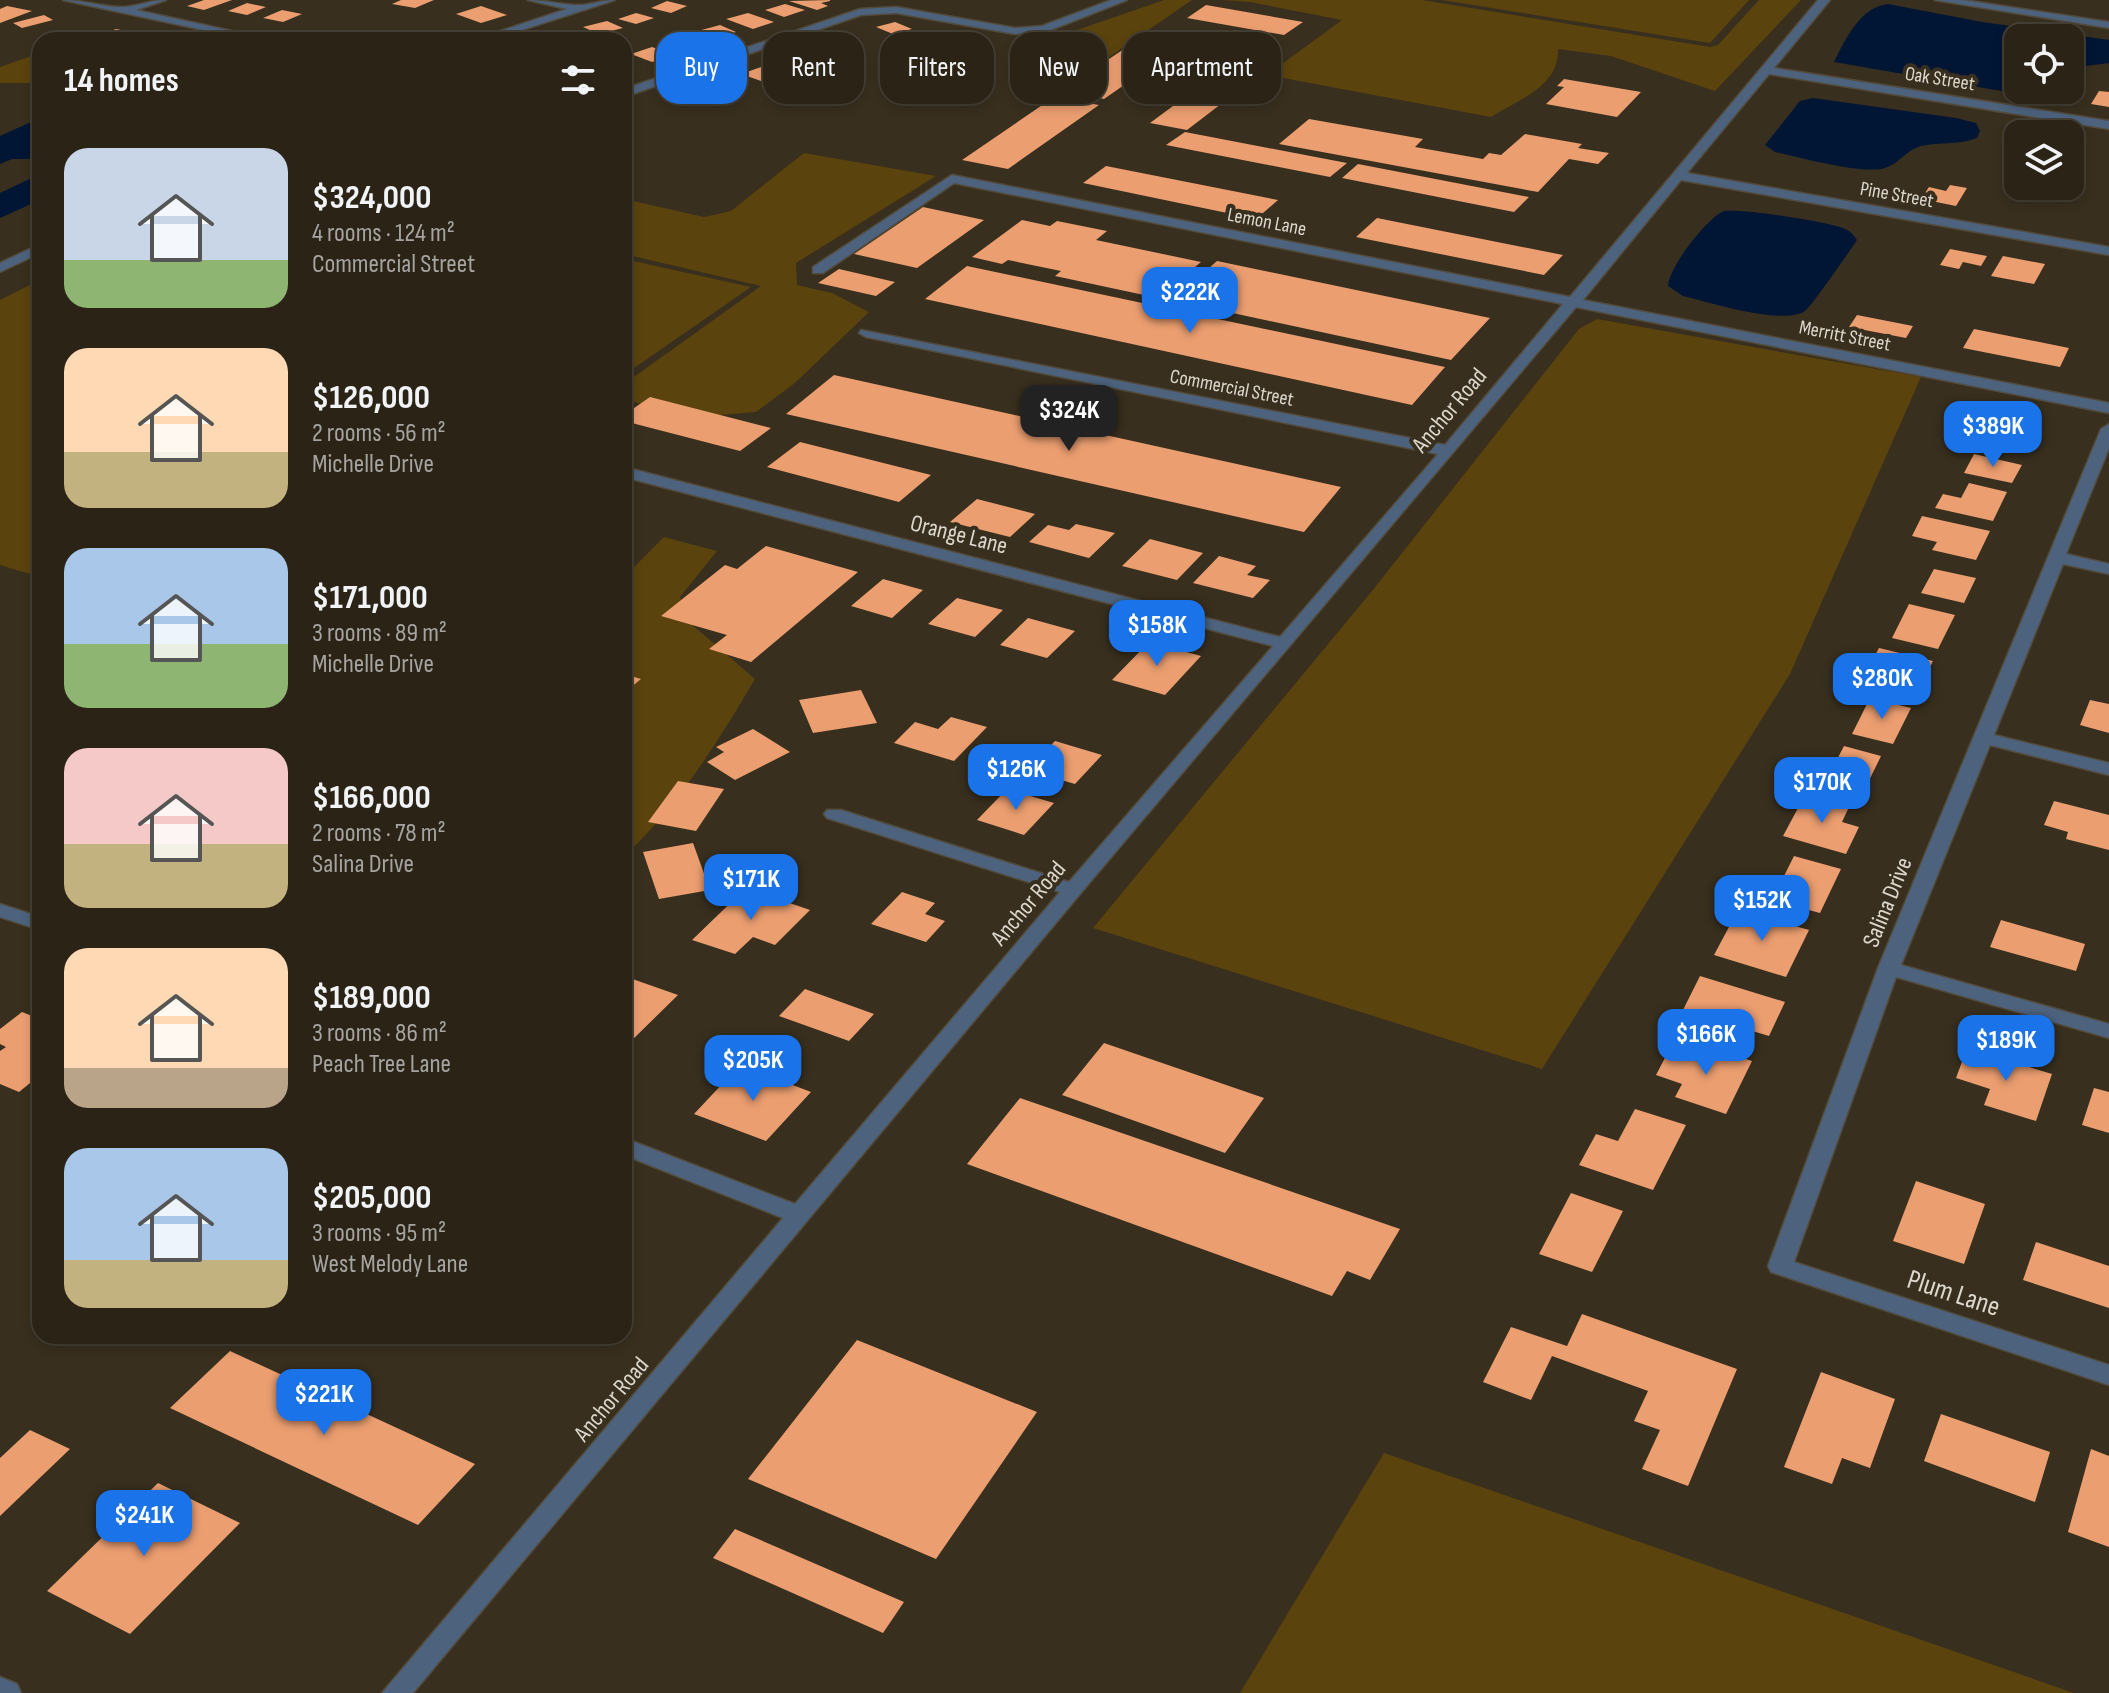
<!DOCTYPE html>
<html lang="en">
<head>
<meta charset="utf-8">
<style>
	:root { --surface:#2a2316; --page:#362f23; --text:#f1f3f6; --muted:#a5a4a1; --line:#464035; --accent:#1a73e8 }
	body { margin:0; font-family:"Sofia Sans Condensed",sans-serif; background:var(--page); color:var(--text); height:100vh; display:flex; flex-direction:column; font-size:30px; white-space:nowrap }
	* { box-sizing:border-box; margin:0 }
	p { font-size:26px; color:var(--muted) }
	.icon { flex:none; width:44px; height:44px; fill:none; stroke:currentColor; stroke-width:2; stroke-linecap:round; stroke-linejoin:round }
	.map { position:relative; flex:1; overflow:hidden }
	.drawer { position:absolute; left:32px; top:32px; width:600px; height:1312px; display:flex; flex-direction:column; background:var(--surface); border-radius:24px; box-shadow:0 4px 12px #0003,0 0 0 2px var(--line) }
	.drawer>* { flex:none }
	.banner { position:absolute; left:656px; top:32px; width:760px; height:72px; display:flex; gap:16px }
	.buttons { position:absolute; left:2004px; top:24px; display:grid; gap:16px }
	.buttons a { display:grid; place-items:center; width:80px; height:80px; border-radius:16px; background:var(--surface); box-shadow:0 4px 12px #0003,0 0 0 2px var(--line); font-size:40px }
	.price { position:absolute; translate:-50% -68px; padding:0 18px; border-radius:16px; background:var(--accent); color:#fff; font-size:26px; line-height:52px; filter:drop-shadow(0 2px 4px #0008) }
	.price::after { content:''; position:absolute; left:50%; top:48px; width:24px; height:18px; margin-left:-12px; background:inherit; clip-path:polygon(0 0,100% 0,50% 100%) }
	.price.current { background:#222; color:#fff }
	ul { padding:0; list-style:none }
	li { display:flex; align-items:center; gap:24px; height:200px; padding:0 32px }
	li span { display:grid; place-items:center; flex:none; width:224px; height:160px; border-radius:24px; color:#555 }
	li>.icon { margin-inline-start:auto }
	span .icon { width:96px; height:96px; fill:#fffc; stroke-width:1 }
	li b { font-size:34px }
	h2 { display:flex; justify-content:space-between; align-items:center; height:96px; padding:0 32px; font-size:34px }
	.chip { padding:0 28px; border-radius:24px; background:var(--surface); box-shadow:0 4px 12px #0003,0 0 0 2px var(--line); font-size:28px; line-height:72px }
	.chip.current { background:var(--accent); color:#fff }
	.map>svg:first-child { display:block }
</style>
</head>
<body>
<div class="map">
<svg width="2109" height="1693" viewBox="0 0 2109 1693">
	<rect width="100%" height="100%" fill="#382f1e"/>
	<path fill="#5b430d" d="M1164,0H1192L1099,64L1080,52L1042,42Z
		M1222,0H1422L1710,47L1718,45L1759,0H1801L1715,91L1611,56L1558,49C1559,86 1520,99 1491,117L1267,75L1342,20L1250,2Z
		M1442,0H1749L1710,43Z
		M40,53V83H0V67Z
		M804,153L936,176L796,263L797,285L832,293L869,312L795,383L756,412L684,418L628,400L624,395V384L761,286L624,254V199L704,217L731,211Z
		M624,259L751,287L624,375Z
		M40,280V577L0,565V300Z
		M1597,319L1921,377L1790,674L1542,1069L1093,928L1372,591L1579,329Z
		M664,537L717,551L680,597L690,623L755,679C720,739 676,809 624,856V577Z
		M1384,1453L2074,1693H1240Z"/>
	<path fill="#001634" d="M1888,4L1982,22L2109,40V63L2070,68V38H2018V90H2058L2054,95L2007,92L1834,62C1845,40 1860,7 1888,4Z
		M1813,98L1956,118L1976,123L1980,131L1977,138C1959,145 1940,142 1921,146C1906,150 1899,164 1885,168C1864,175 1799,157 1775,152L1765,145L1800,101Z
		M40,118V159H12L0,164V136Z
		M40,174V200L0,218V193Z
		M1724,211C1745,209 1823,221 1843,228C1850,231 1853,234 1857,240C1851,249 1811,307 1805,311C1783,326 1709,302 1683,296L1668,286C1669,267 1707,218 1724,211Z"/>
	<path fill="#eb9e70" d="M204,0H232L204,10L187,6Z
		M401,0H434L415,8L392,4Z
		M667,1L687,6L671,13L651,8Z
		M789,1L830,0V1L821,3L828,6L817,10Z
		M247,3L266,7L247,15L228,11Z
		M785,4L805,10L784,17L765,10Z
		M1206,5L1303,22L1284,35L1187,18Z
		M7,6L32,11L0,23V9Z
		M481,6L507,15L481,23L456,14Z
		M282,10L302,14L283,22L263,18Z
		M636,13L654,18L636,24L618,19Z
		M748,13L774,22L753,29L726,19Z
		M44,15L53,20L22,28L13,23Z
		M607,21L623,28L599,34L583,27Z
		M895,22L912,29L893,34L876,27Z
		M720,25L736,32L710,39L694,32Z
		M116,29L136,33L118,40L95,37Z
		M427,31L447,35L437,40H408Z
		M571,32L591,40H549V39Z
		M1145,35L1186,42L1104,99L1061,91Z
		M689,37L707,44L688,50L670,43Z
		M839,39L857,45L817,59L799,53Z
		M652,47L674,55L652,62L631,54Z
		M1246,52L1281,58L1187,130L1150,123Z
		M767,65L787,72L761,81L741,74Z
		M1564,79L1641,92L1617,117L1546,104L1564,87L1557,86Z
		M695,88L715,96L687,105L667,98Z
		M2099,91L2109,92V107L2091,104Z
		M1054,97L1099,105L1008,169L962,160Z
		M1309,119L1423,139L1415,147L1483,159L1489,153L1501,155L1525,134L1582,144L1578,148L1609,153L1598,164L1569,159L1538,192L1279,144Z
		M1185,132L1347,163L1330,177L1166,145Z
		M1358,164L1529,197L1514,212L1342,178Z
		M1106,166L1278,200L1256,219L1083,183Z
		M1950,185L1967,188L1956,206L1921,199L1929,187L1946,191Z
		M923,207L984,220L917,268L854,254Z
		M1377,218L1563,255L1544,275L1356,237Z
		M1022,220L1050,226L1057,221L1107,231L1096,240L1201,262L1158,298L1055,276L1061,271L1008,260L1002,264L972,257Z
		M1950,249L1987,256L1981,266L1963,262L1959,269L1940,265Z
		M2003,256L2045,264L2034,284L1991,276Z
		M1217,261L1490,318L1451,360L1172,300Z
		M967,266L1445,367L1412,405L925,299Z
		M839,269L895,282L876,296L818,283Z
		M1857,315L1913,326L1906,338L1849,327Z
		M1974,329L2069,348L2060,367L1963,348Z
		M834,375L1341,487L1304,532L786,414Z
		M650,397L771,428L740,451L624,421V415Z
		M1981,413L2038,425L2031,439L1973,427Z
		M800,442L931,475L899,502L767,467Z
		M1974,454L2022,465L2012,483L1964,473Z
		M1969,483L2007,492L1993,521L1935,508L1943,494L1961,498Z
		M977,499L1035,514L1010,537L950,522Z
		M1922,516L1990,531L1976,560L1932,550L1937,542L1912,536Z
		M1076,524L1115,533L1089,558L1029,542L1048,525L1069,530Z
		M1150,539L1203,553L1177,580L1122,566Z
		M766,546L858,572L751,662L709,649L727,635L661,616L725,565L737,569Z
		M1219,556L1256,566L1247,575L1270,580L1253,598L1193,583Z
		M1934,569L1976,578L1964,603L1921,593Z
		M883,579L923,590L892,618L851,606Z
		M957,598L1003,610L975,637L928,624Z
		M1909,604L1955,615L1938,649L1892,638Z
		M1028,618L1075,631L1047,658L1000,645Z
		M1149,642L1201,656L1165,695L1112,680Z
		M1879,648L1933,661L1915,696L1861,682Z
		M624,674L641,679L624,693Z
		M861,690L877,723L813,733L799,700Z
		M1870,698L1911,708L1893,744L1852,734Z
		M2090,700L2109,704V733L2080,725Z
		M951,717L987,727L954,761L894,743L915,722L938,729Z
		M753,729L790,752L735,780L707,762L724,752L716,747Z
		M1055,741L1102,755L1075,784L1027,770Z
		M1844,746L1881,756L1862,795L1824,785Z
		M678,781L724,789L696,831L648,822Z
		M1007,789L1054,803L1024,835L977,820Z
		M1805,795L1849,807L1842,822L1859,827L1846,854L1783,836Z
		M2054,801L2109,815V850L2066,839L2068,832L2044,825Z
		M693,843L710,890L659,899L643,852Z
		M1794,856L1841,869L1820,913L1772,900Z
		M746,888L810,910L775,945L753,937L735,954L692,940Z
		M902,892L935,903L925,914L945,921L926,942L871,924Z
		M1738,910L1809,930L1786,977L1714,955Z
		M2001,920L2085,944L2076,971L1990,947Z
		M624,976L678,995L624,1048Z
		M1700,976L1785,1002L1769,1036L1683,1010Z
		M805,989L874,1014L849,1041L779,1016Z
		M22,1012L40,1019V1075L19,1092L0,1084V1051L6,1047L0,1044V1029Z
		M1104,1043L1264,1098L1225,1153L1062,1095Z
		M1701,1045L1752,1061L1726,1114L1675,1097L1682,1084L1656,1075L1668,1052L1693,1060Z
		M1967,1048L2052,1074L2036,1121L1984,1105L1990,1089L1956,1078Z
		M740,1065L811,1092L766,1141L694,1114Z
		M2094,1088L2109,1092V1133L2082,1125Z
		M1020,1098L1400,1229L1370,1280L1347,1271L1332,1296L967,1164Z
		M1635,1109L1686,1125L1653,1190L1579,1165L1596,1134L1618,1141Z
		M1916,1181L1985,1204L1964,1264L1893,1241Z
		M1571,1193L1623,1211L1592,1272L1539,1254Z
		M2036,1242L2109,1266V1308L2023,1280Z
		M1582,1314L1737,1369L1688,1486L1642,1469L1660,1430L1634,1421L1648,1391L1552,1356L1531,1400L1483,1382L1511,1327L1567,1346Z
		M857,1340L1037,1412L936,1559L748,1479Z
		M230,1351L475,1464L418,1525L170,1408Z
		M1821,1372L1895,1399L1870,1468L1842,1458L1832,1484L1784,1467Z
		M1941,1414L2050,1452L2035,1502L1924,1461Z
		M30,1430L70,1449L0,1516V1458Z
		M2091,1449L2109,1456V1547L2068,1532Z
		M158,1483L240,1523L130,1634L47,1591Z
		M735,1529L904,1602L883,1633L713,1558Z"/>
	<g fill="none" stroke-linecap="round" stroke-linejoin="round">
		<g stroke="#524a3a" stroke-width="3">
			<path id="minor" d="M63,0C83,0 102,7 121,7C136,7 150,0 166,0L136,10L273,40H250Z
				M528,0C545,0 567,6 582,5C593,4 603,0 615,0L491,40H473L567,9Z
				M1111,0H1127L1048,31L1015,34L896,13L861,15L624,97V89L860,9L896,7L1015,28L1042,26Z
				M1818,0H1830L1774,68L2109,121V129L1769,74L1687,173L2109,247V255L1681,180L1583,300L2109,403V413L1576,307L1080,894L413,1693H382L783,1218L624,1155V1138L795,1204L1060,892L827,818L824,814L827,810H841L1069,882L1273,646L624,477V467L1280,637L1438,454L866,337L859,333L861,330L1445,445L1563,304L954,183L823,273H813V267L952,175L1570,297Z
				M1935,0H1963L2109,22V28Z
				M40,244V253L0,272V263Z
				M2109,424V448L2066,554L2109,564V574L2063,564L1994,735L2109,763V775L1990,745L1901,965L2109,1024V1038L1896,977L1794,1262L2109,1365V1385L1771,1272L1768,1266L1878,968L2101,429Z
				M0,904L40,917V930L0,917Z
				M0,1677L17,1684L21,1693H0Z"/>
		</g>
		<use href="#minor" fill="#4d637d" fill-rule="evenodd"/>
	</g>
	<g text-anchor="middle" stroke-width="8" stroke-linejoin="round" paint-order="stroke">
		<g font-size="20" fill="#ddd8cd" stroke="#382f1e">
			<text transform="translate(1940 78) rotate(9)" y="7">Oak Street</text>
			<text transform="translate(1897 194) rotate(10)" y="7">Pine Street</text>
			<text transform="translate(1267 221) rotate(11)" y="7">Lemon Lane</text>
			<text transform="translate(1845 335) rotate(11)" y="7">Merritt Street</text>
			<text transform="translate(1232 387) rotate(11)" y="7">Commercial Street</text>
		</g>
		<g font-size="24" fill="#ddd8cd" stroke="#382f1e">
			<text transform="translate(1449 410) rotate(-50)" y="8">Anchor Road</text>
			<text transform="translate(959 534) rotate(14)" y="8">Orange Lane</text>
			<text transform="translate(1887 902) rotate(-68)" y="8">Salina Drive</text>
			<text transform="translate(1028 903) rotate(-50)" y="8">Anchor Road</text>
			<text transform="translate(611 1399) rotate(-50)" y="8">Anchor Road</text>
		</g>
		<g font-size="28" fill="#ddd8cd" stroke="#382f1e">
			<text transform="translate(1954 1292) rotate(18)" y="10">Plum Lane</text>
		</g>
	</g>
</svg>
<div class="buttons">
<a><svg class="icon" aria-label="locate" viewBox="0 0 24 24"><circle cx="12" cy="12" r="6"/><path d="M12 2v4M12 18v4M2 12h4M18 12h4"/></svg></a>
<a><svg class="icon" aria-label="layers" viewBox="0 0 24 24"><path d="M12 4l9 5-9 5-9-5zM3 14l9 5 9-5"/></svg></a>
</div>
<b class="price" style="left:1190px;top:335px">$222K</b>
<b class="price current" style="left:1069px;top:453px">$324K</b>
<b class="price" style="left:1993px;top:469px">$389K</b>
<b class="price" style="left:1157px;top:668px">$158K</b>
<b class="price" style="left:1882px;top:721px">$280K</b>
<b class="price" style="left:1016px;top:812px">$126K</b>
<b class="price" style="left:1822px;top:825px">$170K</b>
<b class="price" style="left:751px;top:922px">$171K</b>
<b class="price" style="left:1762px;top:943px">$152K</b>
<b class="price" style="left:1706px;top:1077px">$166K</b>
<b class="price" style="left:2006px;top:1083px">$189K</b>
<b class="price" style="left:753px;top:1103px">$205K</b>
<b class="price" style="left:324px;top:1437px">$221K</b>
<b class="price" style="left:144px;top:1558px">$241K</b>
<div class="banner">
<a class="chip current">Buy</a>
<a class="chip">Rent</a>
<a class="chip">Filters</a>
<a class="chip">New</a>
<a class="chip">Apartment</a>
</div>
<section class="drawer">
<h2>14 homes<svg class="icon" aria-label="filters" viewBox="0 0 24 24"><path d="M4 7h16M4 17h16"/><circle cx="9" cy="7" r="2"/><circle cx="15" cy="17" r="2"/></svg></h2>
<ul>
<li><span style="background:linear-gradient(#c9d6e8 70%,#8fb573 0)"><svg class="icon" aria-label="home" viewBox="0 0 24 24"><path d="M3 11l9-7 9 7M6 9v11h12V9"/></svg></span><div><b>$324,000</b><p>4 rooms · 124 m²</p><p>Commercial Street</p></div></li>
<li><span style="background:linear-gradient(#ffd9b3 65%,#c2b280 0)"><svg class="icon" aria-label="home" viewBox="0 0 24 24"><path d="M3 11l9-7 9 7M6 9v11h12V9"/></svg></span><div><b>$126,000</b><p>2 rooms · 56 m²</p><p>Michelle Drive</p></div></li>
<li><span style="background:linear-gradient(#a9c7e8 60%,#8fb573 0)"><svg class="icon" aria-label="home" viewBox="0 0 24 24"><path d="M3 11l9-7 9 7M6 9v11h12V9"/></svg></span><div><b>$171,000</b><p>3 rooms · 89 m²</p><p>Michelle Drive</p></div></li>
<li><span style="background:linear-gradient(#f6c9c9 60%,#c2b280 0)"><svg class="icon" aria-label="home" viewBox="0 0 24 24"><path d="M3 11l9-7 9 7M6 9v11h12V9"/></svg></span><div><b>$166,000</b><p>2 rooms · 78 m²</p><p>Salina Drive</p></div></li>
<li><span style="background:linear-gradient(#ffd9b3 75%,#b9a48a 0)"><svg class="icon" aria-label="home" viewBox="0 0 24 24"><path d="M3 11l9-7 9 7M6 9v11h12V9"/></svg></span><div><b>$189,000</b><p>3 rooms · 86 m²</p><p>Peach Tree Lane</p></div></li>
<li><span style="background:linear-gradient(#a9c7e8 70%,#c2b280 0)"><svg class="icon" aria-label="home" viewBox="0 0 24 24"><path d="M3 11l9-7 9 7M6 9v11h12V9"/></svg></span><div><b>$205,000</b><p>3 rooms · 95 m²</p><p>West Melody Lane</p></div></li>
</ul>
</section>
</div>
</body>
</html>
